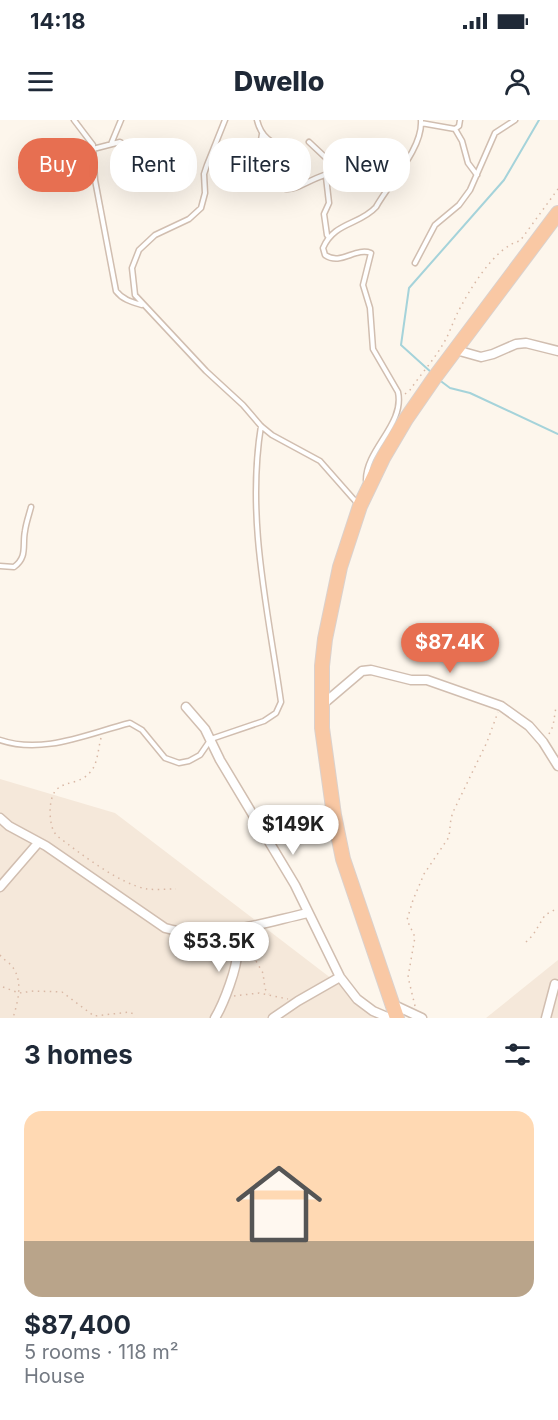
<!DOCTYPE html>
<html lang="en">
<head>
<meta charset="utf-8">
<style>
	:root { --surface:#fff; --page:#f2f2f3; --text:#1f2937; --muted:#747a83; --line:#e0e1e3; --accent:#e76f51 }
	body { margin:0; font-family:Inter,sans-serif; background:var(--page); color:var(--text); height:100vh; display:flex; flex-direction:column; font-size:22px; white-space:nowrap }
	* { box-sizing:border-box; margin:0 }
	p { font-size:20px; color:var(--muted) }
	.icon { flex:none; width:33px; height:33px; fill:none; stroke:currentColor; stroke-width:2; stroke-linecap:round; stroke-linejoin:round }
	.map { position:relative; height:898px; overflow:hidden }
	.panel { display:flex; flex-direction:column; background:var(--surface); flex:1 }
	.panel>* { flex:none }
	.banner { position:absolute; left:18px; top:18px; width:522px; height:54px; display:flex; gap:12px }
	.price { position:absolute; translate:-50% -51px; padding:0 14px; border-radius:21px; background:#fff; color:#222; font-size:20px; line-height:39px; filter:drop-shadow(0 2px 3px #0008) }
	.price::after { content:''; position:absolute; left:50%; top:36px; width:18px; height:14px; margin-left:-9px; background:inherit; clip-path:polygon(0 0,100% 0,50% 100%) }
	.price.selected { background:var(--accent); color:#fff }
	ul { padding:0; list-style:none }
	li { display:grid; align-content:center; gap:12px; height:318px; padding:0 24px }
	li+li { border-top:2px solid var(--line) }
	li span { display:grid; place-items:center; height:186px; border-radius:18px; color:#555 }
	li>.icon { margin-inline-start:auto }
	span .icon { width:108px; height:108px; fill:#fffc; stroke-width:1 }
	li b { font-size:26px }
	h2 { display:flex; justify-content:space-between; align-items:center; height:72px; padding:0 24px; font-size:26px }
	.tag { padding:0 21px; border-radius:24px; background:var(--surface); box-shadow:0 6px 24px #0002; font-size:21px; line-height:54px }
	.tag.selected { background:var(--accent); color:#fff }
	.status { display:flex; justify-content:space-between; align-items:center; height:42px; padding:0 30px; background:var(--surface); direction:ltr }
	.status svg { height:16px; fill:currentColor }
	header { display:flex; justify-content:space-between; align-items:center; height:78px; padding:0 24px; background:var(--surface); font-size:27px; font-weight:800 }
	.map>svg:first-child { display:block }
</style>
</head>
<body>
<div class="status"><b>14:18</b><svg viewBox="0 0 49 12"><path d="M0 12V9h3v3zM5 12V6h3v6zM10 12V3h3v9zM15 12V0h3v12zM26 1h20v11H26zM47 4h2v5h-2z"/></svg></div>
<header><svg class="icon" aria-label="menu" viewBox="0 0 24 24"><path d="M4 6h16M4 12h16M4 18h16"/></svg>Dwello<svg class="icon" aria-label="person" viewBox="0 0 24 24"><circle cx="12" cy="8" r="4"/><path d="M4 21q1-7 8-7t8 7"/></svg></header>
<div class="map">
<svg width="558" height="898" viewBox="0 0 558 898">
	<rect width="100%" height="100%" fill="#fdf6ec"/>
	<path fill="#f5e8da" d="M0,659L115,693L383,898H0Z
		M558,840V898H486Z"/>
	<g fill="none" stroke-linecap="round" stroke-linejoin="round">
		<path stroke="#a5d3da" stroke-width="2" d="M432,253L401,225L409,168L504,60L539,0
			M438,259L450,268L470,273L558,314"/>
		<g stroke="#d1beb0" stroke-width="7">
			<path id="service" d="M74,0L93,25L95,60L116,171C123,180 132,182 142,185
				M225,0L207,45L204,54L205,73L201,88L189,99L155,115L139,130L132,148L135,175L206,251L243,285L261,306L272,315L320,341L357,383
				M257,0C261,17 271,23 287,29
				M421,3L455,9L462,21L468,43L477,55
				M455,9L459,6L460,0
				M262,14L257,45L258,51C291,82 292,66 327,54
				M309,22L326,38L331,45L326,57L329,83L324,94L327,115L329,118
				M111,24L121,0
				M93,29L120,22L129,27L130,33
				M415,143L435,105L459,85L470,70L495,13L515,0
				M366,360C366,329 405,304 398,272L373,229L370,188L363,165L371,133C355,127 341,146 325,135L323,128C334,102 360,105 376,87C389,63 423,29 421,0
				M0,446L14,447C28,437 22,425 25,411C26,403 29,395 31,387
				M0,620C44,635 89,613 130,603L142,610L165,638L179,643L189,641L200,635L211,619L264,601L276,593L281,582C268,490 246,399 261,306"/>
		</g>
		<g stroke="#d1beb0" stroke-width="11">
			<path id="minor" d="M456,230L481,237L493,234L516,224L526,223L558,231
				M322,585L362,551L371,550L411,560H427L501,586L529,606L543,622L558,646
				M186,587L205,609L220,640L295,765L340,857L357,879L373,891L387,897H397
				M0,698L9,706L46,726L165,808C211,821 262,803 308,793
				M0,767L38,723
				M392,884L422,898
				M215,898C223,885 239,845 237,829C236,823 233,817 231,811
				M273,898L298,881L340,857
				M546,898L555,864"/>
		</g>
		<g stroke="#dad1cd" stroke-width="16">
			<path id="trunk" d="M397,898L343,739L334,695L322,608V546L325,519L340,447L360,386L383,338L406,299L435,257L558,93"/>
		</g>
		<path stroke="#d9b8a5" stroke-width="1.5" stroke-dasharray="1.5 4.5" stroke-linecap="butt" d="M405,274L410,270C420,255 434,240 443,224C449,215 452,204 457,194C468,172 495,126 520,121L558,69
			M549,614L553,606L556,587
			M101,618C98,629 98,641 92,650C76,672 50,652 50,694C51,702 51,709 57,716C80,733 119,764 147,769C156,770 166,769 176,769
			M526,822L533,815L545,795L558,788
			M0,835C3,839 8,842 11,845C24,860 18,881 13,898
			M253,836L263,853L265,869L269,874
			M3,867L19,873L34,871L62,872L94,896L130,892L133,894L134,898
			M234,876L259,873L288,879
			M415,886L408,857L415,817L407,800L413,780L424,754L449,717L451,698L454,690L487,622L498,592"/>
		<use href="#service" stroke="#fff" stroke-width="4"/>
		<use href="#minor" stroke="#fff" stroke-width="8"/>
		<use href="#trunk" stroke="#f9c8a4" stroke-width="14"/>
	</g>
</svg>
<b class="price selected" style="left:450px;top:554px">$87.4K</b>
<b class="price" style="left:293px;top:736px">$149K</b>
<b class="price" style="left:219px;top:853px">$53.5K</b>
<div class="banner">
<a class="tag selected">Buy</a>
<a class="tag">Rent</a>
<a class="tag">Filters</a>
<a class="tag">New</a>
</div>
</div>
<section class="panel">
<h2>3 homes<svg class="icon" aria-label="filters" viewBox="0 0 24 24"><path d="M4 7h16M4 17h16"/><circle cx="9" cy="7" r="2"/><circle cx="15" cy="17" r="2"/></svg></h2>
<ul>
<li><span style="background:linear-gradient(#ffd9b3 70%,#b9a48a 0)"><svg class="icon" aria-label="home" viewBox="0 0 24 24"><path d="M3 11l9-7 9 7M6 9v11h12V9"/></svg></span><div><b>$87,400</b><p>5 rooms · 118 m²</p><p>House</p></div></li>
</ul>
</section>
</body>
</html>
